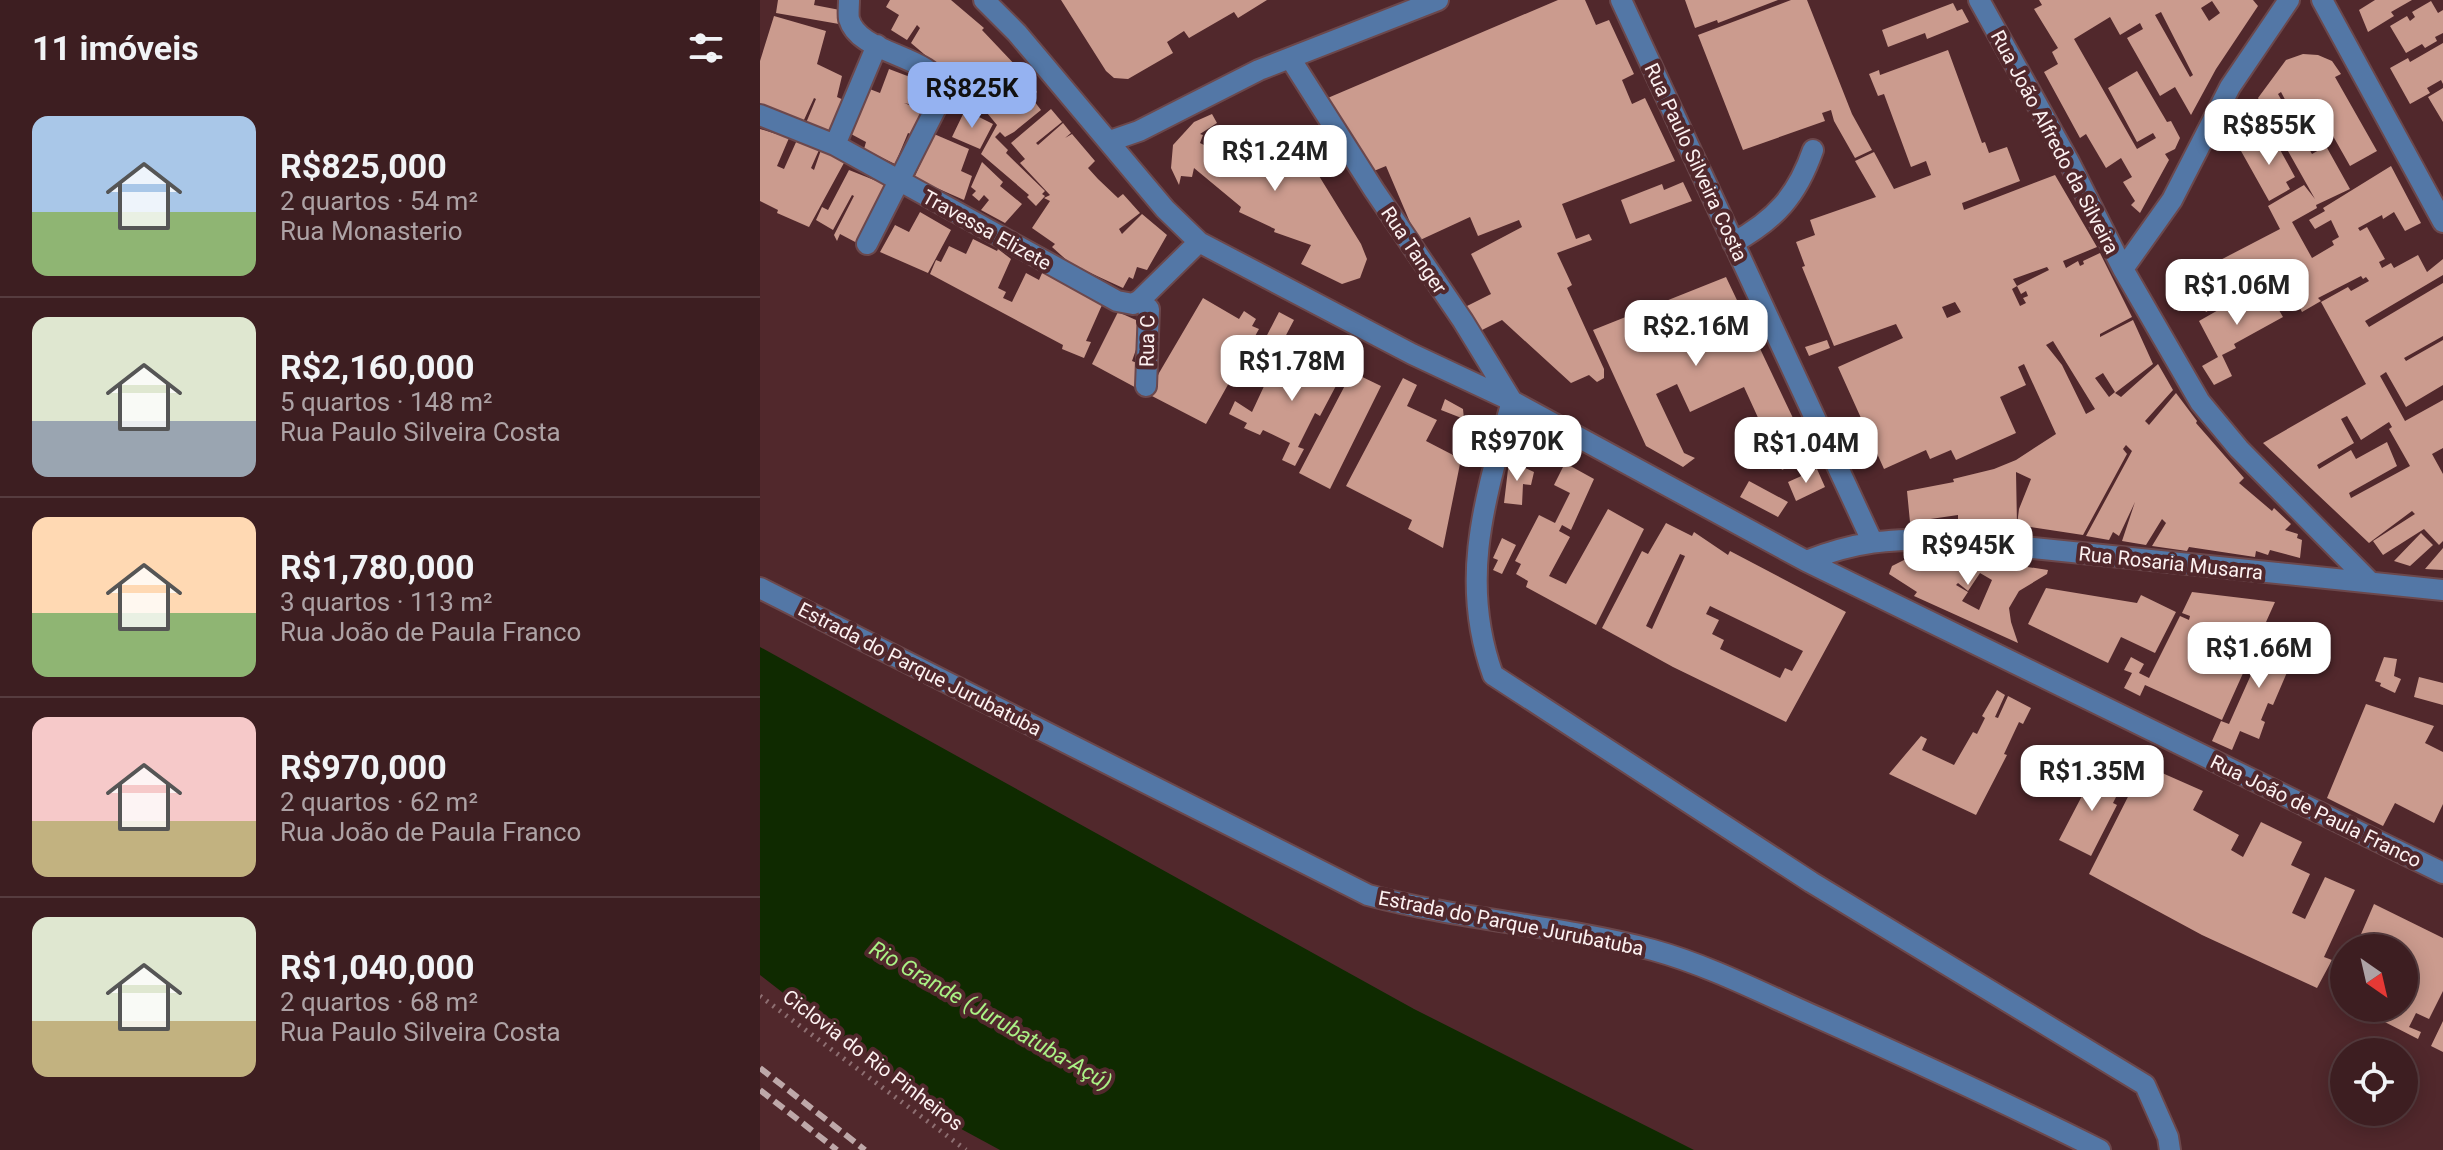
<!DOCTYPE html>
<html lang="pt">
<head>
<meta charset="utf-8">
<style>
	:root { --surface:#3d1e21; --page:#44272a; --text:#f1f3f6; --muted:#ada2a5; --line:#563c3f; --accent:#95b2f1 }
	body { margin:0; font-family:Roboto,sans-serif; background:var(--page); color:var(--text); height:100vh; display:flex; flex-direction:column; font-size:30px; white-space:nowrap }
	* { box-sizing:border-box; margin:0 }
	p { font-size:26px; color:var(--muted) }
	.icon { flex:none; width:44px; height:44px; fill:none; stroke:currentColor; stroke-width:2; stroke-linecap:round; stroke-linejoin:round }
	.map { position:relative; flex:1; overflow:hidden }
	.panel { display:flex; flex-direction:column; background:var(--surface); width:760px }
	.panel>* { flex:none }
	.needle { width:52px; rotate:146deg }
	.buttons { position:absolute; left:1570px; top:934px; display:grid; gap:16px }
	.buttons a { display:grid; place-items:center; width:88px; height:88px; border-radius:50%; background:var(--surface); box-shadow:0 4px 20px #0003,0 0 0 2px var(--line); font-size:40px }
	.price { position:absolute; translate:-50% -68px; padding:0 18px; border-radius:16px; background:#fff; color:#222; font-size:26px; line-height:52px; filter:drop-shadow(0 2px 4px #0008) }
	.price::after { content:''; position:absolute; left:50%; top:48px; width:24px; height:18px; margin-left:-12px; background:inherit; clip-path:polygon(0 0,100% 0,50% 100%) }
	.price.selected { background:var(--accent); color:#111 }
	ul { padding:0; list-style:none }
	li { display:flex; align-items:center; gap:24px; height:200px; padding:0 32px }
	li+li { border-top:2px solid var(--line) }
	li span { display:grid; place-items:center; flex:none; width:224px; height:160px; border-radius:16px; color:#555 }
	li>.icon { margin-inline-start:auto }
	span .icon { width:96px; height:96px; fill:#fffc; stroke-width:1 }
	li b { font-size:34px }
	h2 { display:flex; justify-content:space-between; align-items:center; height:96px; padding:0 32px; font-size:34px }
	main { display:flex; flex:1; min-height:0 }
	.map>svg:first-child { display:block }
</style>
</head>
<body>
<main>
<section class="panel">
<h2>11 imóveis<svg class="icon" aria-label="filters" viewBox="0 0 24 24"><path d="M4 7h16M4 17h16"/><circle cx="9" cy="7" r="2"/><circle cx="15" cy="17" r="2"/></svg></h2>
<ul>
<li><span style="background:linear-gradient(#a9c7e8 60%,#8fb573 0)"><svg class="icon" aria-label="home" viewBox="0 0 24 24"><path d="M3 11l9-7 9 7M6 9v11h12V9"/></svg></span><div><b>R$825,000</b><p>2 quartos · 54 m²</p><p>Rua Monasterio</p></div></li>
<li><span style="background:linear-gradient(#dfe7d0 65%,#9aa5b1 0)"><svg class="icon" aria-label="home" viewBox="0 0 24 24"><path d="M3 11l9-7 9 7M6 9v11h12V9"/></svg></span><div><b>R$2,160,000</b><p>5 quartos · 148 m²</p><p>Rua Paulo Silveira Costa</p></div></li>
<li><span style="background:linear-gradient(#ffd9b3 60%,#8fb573 0)"><svg class="icon" aria-label="home" viewBox="0 0 24 24"><path d="M3 11l9-7 9 7M6 9v11h12V9"/></svg></span><div><b>R$1,780,000</b><p>3 quartos · 113 m²</p><p>Rua João de Paula Franco</p></div></li>
<li><span style="background:linear-gradient(#f6c9c9 65%,#c2b280 0)"><svg class="icon" aria-label="home" viewBox="0 0 24 24"><path d="M3 11l9-7 9 7M6 9v11h12V9"/></svg></span><div><b>R$970,000</b><p>2 quartos · 62 m²</p><p>Rua João de Paula Franco</p></div></li>
<li><span style="background:linear-gradient(#dfe7d0 65%,#c2b280 0)"><svg class="icon" aria-label="home" viewBox="0 0 24 24"><path d="M3 11l9-7 9 7M6 9v11h12V9"/></svg></span><div><b>R$1,040,000</b><p>2 quartos · 68 m²</p><p>Rua Paulo Silveira Costa</p></div></li>
</ul>
</section>
<div class="map">
<svg width="1683" height="1150" viewBox="0 0 1683 1150">
	<rect width="100%" height="100%" fill="#51282c"/>
	<path fill="#0f2a00" d="M0,647L654,1009L934,1150H240L192,1124L0,975Z"/>
	<path fill="#cb9b8e" fill-rule="evenodd" d="M18,0H55L54,5L80,10L79,24L16,13Z
		M130,0H191L224,28L222,30L259,69L242,83L248,91L265,77L277,92L271,97L281,110L254,132L245,137L240,132L235,137L248,150L246,153L285,191L282,194L285,196L276,206L267,197L269,195L221,154L237,125L218,102L212,107L184,71L151,43L160,28L157,25L147,40L131,30L139,15L126,7Z
		M301,0H507L478,18L474,12L429,38L424,31L407,42L413,53L368,79L354,78L346,71Z
		M798,0H825L836,25L849,20L874,74L862,80L872,104L885,98L915,161L802,204L816,239L829,234L832,240L797,253L812,285L807,288L844,369V378L837,382L829,375L811,383L742,320L722,330L705,307L731,294L711,254L762,227L759,220L718,236L710,217L658,241L626,166L609,173L563,100Z
		M925,0H1018L958,23L957,20L935,28Z
		M1031,0H1047L1092,114L1112,150L1095,158L1074,121L1071,110L1062,113L1065,121L983,150L938,35Z
		M1279,0H1493L1498,6L1456,69L1431,115L1415,87L1400,96L1367,38L1383,29L1380,23L1360,35L1350,17L1314,39L1377,149L1396,138L1393,133L1377,142L1348,88L1377,71L1407,122L1411,121L1420,138L1415,149L1405,154L1409,160L1380,213L1371,205L1375,201L1363,182L1372,177L1361,158L1346,168L1326,134L1320,138L1284,72L1298,64L1292,52L1298,48L1274,9L1282,5ZM1452,1L1460,13L1449,21L1441,8ZM1401,12L1433,75L1430,77L1395,15Z
		M1615,0H1652L1631,12L1634,16L1608,32L1599,10Z
		M1671,1L1678,13L1683,10V33L1675,37L1677,41L1665,48L1662,44L1646,53L1630,26L1647,16L1650,21L1655,17L1652,12Z
		M1193,3L1197,11L1202,9L1209,22L1167,39L1165,33L1128,47L1122,30Z
		M14,16L66,31L57,64L82,76L77,97L86,101L72,133L46,123L56,99L54,98L43,122L0,104V61Z
		M1683,43V84L1681,80L1667,88L1670,93L1650,104L1630,68L1648,58L1650,62Z
		M1188,50L1222,143L1225,142L1229,153L1247,147L1260,181L1202,203L1204,210L1295,175L1337,247L1303,261L1306,268L1318,261L1320,266L1324,264L1323,261L1340,253L1372,317L1340,334V337L1373,320L1393,364L1355,393L1361,397L1398,364L1413,390L1385,421L1389,425L1416,393L1437,421L1436,423L1484,478L1479,483L1512,511L1514,508L1531,524L1525,530L1538,534L1537,538L1542,540L1540,558L1510,550L1508,555L1496,551L1495,557L1429,547L1427,551L1392,546L1406,523L1402,519L1386,545L1362,541L1375,502L1359,536L1353,532L1349,540L1326,536L1372,451L1366,445L1363,449L1367,454L1323,535L1257,525L1259,509L1271,479L1256,472L1257,525H1219V521L1198,523V515L1150,522L1147,491L1194,482L1193,479L1234,469L1256,460L1296,434L1264,364L1258,367L1266,385L1240,397L1256,433L1196,460L1191,450L1170,459L1166,450L1124,469L1078,367L1143,338L1136,324L1074,346L1042,267L1045,266L1036,242L1055,235L1050,220L1116,197L1095,161L1114,152L1134,189L1171,175L1166,161L1151,167L1124,94L1118,96L1109,74L1119,70L1120,75ZM1287,267L1289,270L1257,286L1261,294L1266,291L1268,296L1263,298L1266,303L1260,306L1252,289L1257,286L1253,279ZM1195,302L1201,312L1187,318L1182,307ZM1293,341L1335,409L1326,414L1302,365L1286,345ZM1343,373L1355,392L1349,397L1335,378Z
		M1543,54L1558,55L1572,61L1581,74L1575,77L1617,151L1590,166L1573,136L1552,149L1532,114L1538,110L1535,104L1529,107L1521,92L1518,94L1552,154L1566,146L1590,189L1556,205L1557,208L1532,222L1552,258L1574,245L1572,241L1579,237L1571,220L1555,229L1549,220L1565,211L1563,208L1631,166L1661,223L1645,231L1634,212L1623,219L1622,215L1598,228L1600,231L1607,227L1625,259L1619,262L1622,268L1631,263L1634,268L1658,255L1667,272L1683,259V275L1605,321L1609,327L1683,283V336L1644,358L1646,361L1683,340V385L1646,407L1626,372L1620,376L1645,421L1683,400V448L1672,454L1683,474V541L1679,545L1664,529L1623,555L1613,541L1655,514L1652,511L1609,543L1503,443L1606,384L1561,302L1588,287L1591,291L1609,281L1606,277L1603,279L1601,276L1558,298L1561,301L1542,312L1522,274L1526,272L1523,269L1487,289L1479,274L1471,278L1480,293L1446,312L1437,297L1414,310L1409,294L1422,287L1418,282L1520,229L1508,206L1544,185L1555,199L1498,98L1526,60ZM1587,416L1601,440L1629,422L1632,427L1629,429L1650,466L1591,498L1589,493L1637,466L1627,442L1596,459L1591,450L1559,469L1557,465L1594,443L1581,419Z
		M129,69L158,80L159,76L168,81L158,106L144,103L165,111L153,135L148,133L135,164L104,149L106,142L91,134L107,88L120,93Z
		M1683,88V122L1668,97Z
		M291,109L302,122L276,143L278,145L303,123L311,133L305,138L312,134L335,161L328,168L338,179L358,198L363,194L380,213L359,229L362,234L382,214L407,235L387,270L377,267L373,279L369,277L363,288L311,264L292,247L295,244L272,228L290,201L284,198L290,195L260,163L265,159L251,143Z
		M205,110L233,124L220,149L192,137Z
		M452,114L457,123L440,134L443,135L440,143L444,145L449,135L483,130L520,146L535,137L601,244L607,259L600,278L582,284L541,264L551,245L514,232L515,229L479,212L481,207L434,168L432,177L421,176L419,185L411,168L413,145L434,122Z
		M0,129L29,138L17,166L24,169L37,140L59,150L51,168L54,170L61,150L85,161L49,227L17,213L18,210L0,201Z
		M174,134L209,149L201,171L212,176L204,200L154,178Z
		M1512,135L1535,177L1526,182L1530,189L1509,201L1481,151Z
		M222,162L243,182L240,186L262,204L245,223L221,210L229,200L224,195L219,201L212,195L216,191L211,187Z
		M89,170L129,186L99,244L80,234L77,241L74,235L94,196L92,195L73,230L56,220L62,207L68,210Z
		M923,182L932,201L870,224L861,200L902,184L904,190Z
		M160,212L191,230L168,273L120,252L135,225L149,232Z
		M213,239L237,251L238,249L251,259L238,288L246,292L243,298L252,302L266,273L279,280L283,271L342,305L326,341L331,342L324,358L302,349L303,345L170,274L176,260L181,262L189,246L206,254Z
		M966,277L1051,456L1022,470L984,387L930,412L917,384L896,394L924,453L935,458L923,467L886,446L833,330Z
		M1504,284L1523,317L1474,344L1476,348L1462,355L1472,376L1454,385L1442,366L1458,357L1439,321Z
		M443,298L479,319L484,311L496,319L492,326L499,329L446,424L390,395L399,373Z
		M358,312L385,324L372,361L385,366L382,391L332,364Z
		M519,312L534,320L504,377L489,370Z
		M1067,340L1070,348L1049,356L1045,347Z
		M563,353L587,365L560,416L555,413L538,447L544,449L535,466L522,460L530,443L503,430L500,435L484,428L487,423L469,414L475,401L492,412L512,369L529,378L538,359L557,368Z
		M592,372L621,386L570,489L539,473Z
		M643,378L657,385L647,406L677,420L666,441L693,455L697,446L703,449L683,548L648,529L652,520L586,486Z
		M685,399L703,409L704,419L681,410Z
		M749,461L774,472L771,485L763,484L762,505L744,503Z
		M805,463L834,479L811,530L802,525L799,531L810,537L789,576L806,584L848,509L884,529L836,625L766,587L768,581L756,574L761,564L755,561L779,515L795,523L810,493L794,485Z
		M1057,469L1065,487L1036,501L1028,482Z
		M989,481L1028,502L1018,517L980,497Z
		M906,523L932,536L934,532L968,555L970,551L1086,612L1026,722L913,667L842,628L882,551L888,554ZM920,554L925,556L892,629L886,626ZM950,606L1043,651L1032,671L1025,668L1020,678L960,649L964,640L952,634L959,620L946,614Z
		M1661,533L1673,545L1650,566L1634,561Z
		M742,538L756,545L742,574L733,570L738,560L733,558Z
		M1683,548V570L1665,569Z
		M1162,551L1288,570L1287,574L1259,591L1249,608L1251,622L1258,643L1154,596L1157,592L1129,574L1132,566ZM1220,573L1232,580L1219,610L1202,601L1208,592L1196,585L1198,583L1208,591Z
		M1286,588L1377,603L1381,595L1416,612L1395,653L1361,637L1348,663L1268,624Z
		M1432,592L1515,602L1462,720L1385,685L1380,696L1364,688L1372,673L1364,670L1371,657L1384,664L1379,673L1389,678L1420,616L1429,620L1430,616L1422,613Z
		M1511,630L1540,642L1513,705L1508,703L1501,720L1505,722L1499,739L1480,731L1472,750L1452,741L1461,721L1469,724Z
		M1624,657L1637,659L1634,676L1641,679L1635,693L1620,686L1621,683L1615,681Z
		M1659,677L1683,683V705L1654,697Z
		M1237,690L1245,695L1235,717L1238,718L1248,696L1271,708L1263,724L1259,722L1244,754L1247,755L1216,815L1129,774L1161,736L1167,739L1162,750L1194,765L1213,732L1217,734L1225,718L1222,716Z
		M1606,704L1674,726L1665,743L1683,752V804L1674,823L1635,803L1623,826L1567,798Z
		M1384,765L1443,791L1433,810L1479,835L1471,850L1483,857L1501,822L1542,842L1531,865L1550,874L1532,913L1545,919L1565,877L1595,890L1564,957L1572,960L1557,988L1442,935L1329,874Z
		M1336,769L1363,783L1353,803L1357,805L1331,856L1299,840Z
		M1614,904L1683,938V991L1669,1019L1656,1013L1649,1027L1661,1032L1658,1039L1615,1017L1620,1008H1644V948H1595Z
		M1683,1021V1052L1671,1046Z"/>
	<g fill="none" stroke-linecap="round" stroke-linejoin="round">
		<g stroke="#6c484c" stroke-width="24">
			<path id="minor" d="M89,0C89,6 88,14 89,19C99,55 171,54 185,90L107,244
				M224,0L257,33L405,209L439,242L652,354L752,401L1046,561L1683,873
				M861,0L1112,541
				M1219,0L1308,160L1363,269L1440,402L1479,449L1609,581
				M1562,0L1683,222
				M530,58L614,190L703,321L752,401C726,496 698,579 733,675L1051,882L1385,1085L1408,1137L1410,1150
				M0,115L75,145L357,301L373,304L380,300L439,242
				M350,141L379,131L499,70L678,0
				M75,145L117,45
				M973,243C1015,220 1037,196 1053,150
				M1363,269L1412,200L1470,87L1529,0
				M380,300L389,309L386,386
				M1046,561C1100,540 1128,540 1185,539L1683,590
				M0,588L608,895C701,920 799,925 893,950C951,966 1006,995 1061,1019C1155,1061 1248,1104 1340,1150"/>
		</g>
		<path stroke="#8e6f72" stroke-width="5" stroke-dasharray="2 6" stroke-linecap="butt" d="M0,996L206,1150"/>
		<use href="#minor" stroke="#5377a6" stroke-width="20"/>
		<path stroke="#bea8a9" stroke-width="6" stroke-dasharray="12 6" stroke-linecap="butt" d="M0,1068L105,1150
			M0,1090L77,1150"/>
	</g>
	<g text-anchor="middle" stroke-width="8" stroke-linejoin="round" paint-order="stroke">
		<g font-size="20" fill="#fcf1f1" stroke="#51282c">
			<text transform="translate(1295 142) rotate(62)" y="7">Rua João Alfredo da Silveira</text>
			<text transform="translate(936 162) rotate(65)" y="7">Rua Paulo Silveira Costa</text>
			<text transform="translate(227 230) rotate(29)" y="7">Travessa Elizete</text>
			<text transform="translate(654 250) rotate(56)" y="7">Rua Tanger</text>
			<text transform="translate(387 341) rotate(-89)" y="7">Rua C</text>
			<text transform="translate(1411 563) rotate(6)" y="7">Rua Rosaria Musarra</text>
			<text transform="translate(160 669) rotate(27)" y="7">Estrada do Parque Jurubatuba</text>
			<text transform="translate(1556 811) rotate(26)" y="7">Rua João de Paula Franco</text>
			<text transform="translate(751 923) rotate(11)" y="7">Estrada do Parque Jurubatuba</text>
			<text transform="translate(113 1060) rotate(37)" y="7">Ciclovia do Rio Pinheiros</text>
		</g>
		<g font-size="22" font-style="italic" fill="#aaf285" stroke="#51282c">
			<text transform="translate(231 1015) rotate(30)" y="8">Rio Grande (Jurubatuba-Açú)</text>
		</g>
	</g>
</svg>
<div class="buttons">
<a><svg class="needle" viewBox="-14 -14 28 28"><path d="M0-13l5 13h-10z" fill="#e53935"/><path d="M0 13l5-13h-10z" fill="#ada2a5"/></svg></a>
<a><svg class="icon" aria-label="locate" viewBox="0 0 24 24"><circle cx="12" cy="12" r="6"/><path d="M12 2v4M12 18v4M2 12h4M18 12h4"/></svg></a>
</div>
<b class="price selected" style="left:212px;top:130px">R$825K</b>
<b class="price" style="left:1509px;top:167px">R$855K</b>
<b class="price" style="left:515px;top:193px">R$1.24M</b>
<b class="price" style="left:1477px;top:327px">R$1.06M</b>
<b class="price" style="left:936px;top:368px">R$2.16M</b>
<b class="price" style="left:532px;top:403px">R$1.78M</b>
<b class="price" style="left:757px;top:483px">R$970K</b>
<b class="price" style="left:1046px;top:485px">R$1.04M</b>
<b class="price" style="left:1208px;top:587px">R$945K</b>
<b class="price" style="left:1499px;top:690px">R$1.66M</b>
<b class="price" style="left:1332px;top:813px">R$1.35M</b>
</div>
</main>
</body>
</html>
